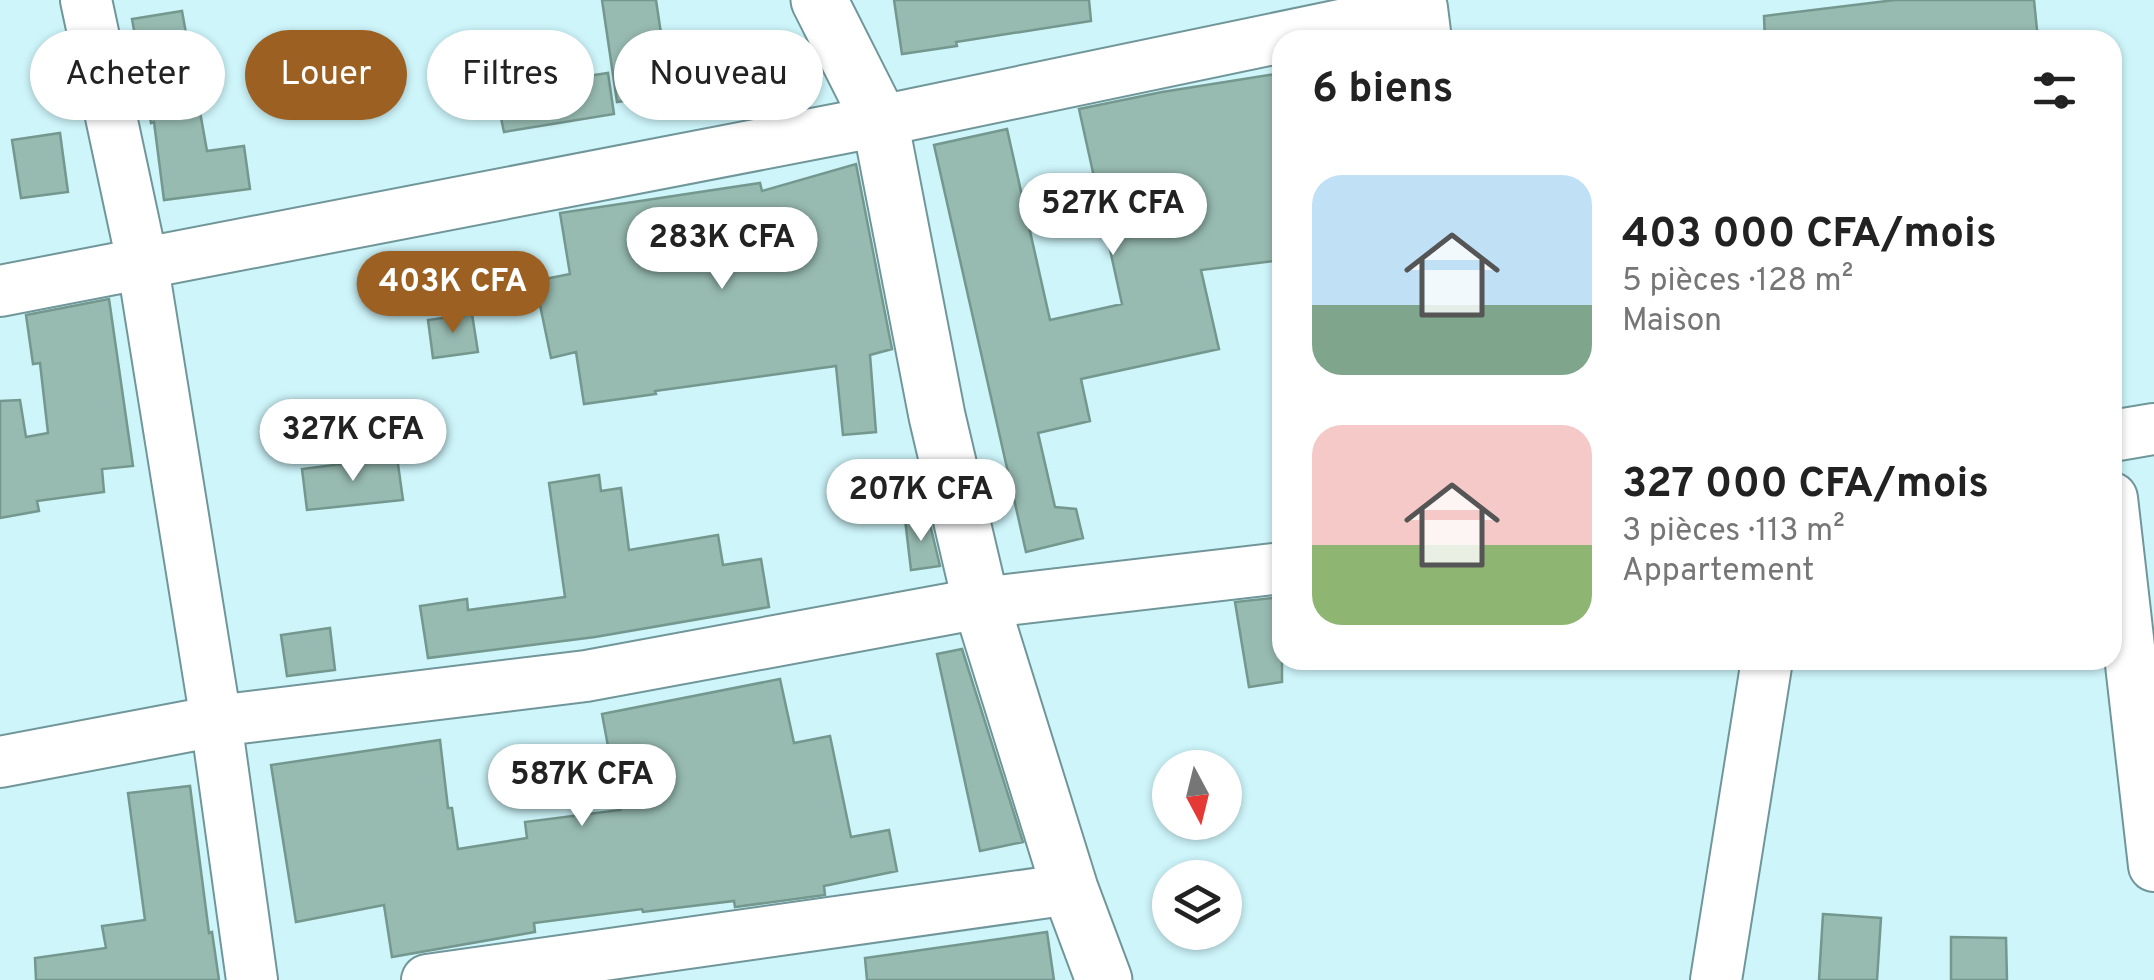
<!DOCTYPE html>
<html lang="fr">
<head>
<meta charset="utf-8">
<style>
	:root { --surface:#fff; --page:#f6f6f6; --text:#222; --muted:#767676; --accent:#9c6122 }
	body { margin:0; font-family:Overpass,sans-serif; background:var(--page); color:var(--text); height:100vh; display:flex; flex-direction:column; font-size:38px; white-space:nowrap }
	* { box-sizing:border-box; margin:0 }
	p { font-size:32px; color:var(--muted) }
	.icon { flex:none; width:55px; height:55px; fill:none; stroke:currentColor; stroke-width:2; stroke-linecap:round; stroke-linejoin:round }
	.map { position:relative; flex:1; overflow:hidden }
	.drawer { position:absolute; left:1272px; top:30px; width:850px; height:640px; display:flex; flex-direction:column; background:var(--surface); border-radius:30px; box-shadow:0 2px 8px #0004 }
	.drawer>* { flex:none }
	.hud { position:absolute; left:30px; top:30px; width:950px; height:90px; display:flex; gap:20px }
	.needle { width:65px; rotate:173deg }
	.buttons { position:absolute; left:1152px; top:750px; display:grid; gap:20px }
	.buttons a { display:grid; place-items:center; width:90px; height:90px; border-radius:50%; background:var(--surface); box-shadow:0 2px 8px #0004; font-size:50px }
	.price { position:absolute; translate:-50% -85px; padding:0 22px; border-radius:35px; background:#fff; color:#222; font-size:32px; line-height:65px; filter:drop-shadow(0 2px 5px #0008) }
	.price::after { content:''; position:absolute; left:50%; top:60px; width:30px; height:22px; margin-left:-15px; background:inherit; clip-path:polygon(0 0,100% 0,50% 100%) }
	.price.selected { background:var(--accent); color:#fff }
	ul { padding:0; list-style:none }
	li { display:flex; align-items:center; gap:30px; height:250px; padding:0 40px }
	li span { display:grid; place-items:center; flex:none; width:280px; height:200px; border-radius:30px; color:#555 }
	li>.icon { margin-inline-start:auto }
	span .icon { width:120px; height:120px; fill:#fffc; stroke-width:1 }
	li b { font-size:42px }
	h2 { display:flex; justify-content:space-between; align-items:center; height:120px; padding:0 40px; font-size:42px }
	.pill { padding:0 35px; border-radius:45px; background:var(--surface); box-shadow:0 2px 8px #0004; font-size:35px; line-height:90px }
	.pill.selected { background:var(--accent); color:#fff }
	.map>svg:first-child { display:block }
</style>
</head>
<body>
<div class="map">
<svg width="2154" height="980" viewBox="0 0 2154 980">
	<rect width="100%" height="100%" fill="#cdf5fa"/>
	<path fill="#97bbb1" stroke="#74978e" stroke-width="2.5" d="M602,0H656L670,94L617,102Z
		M894,0H1089L1091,21L956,42L957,46L902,54Z
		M1895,0H2034L2038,40H1765L1764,16Z
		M182,11L207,151L244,146L250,189L164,200L154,122L151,123L132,19Z
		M608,73L614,114L504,132L495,90Z
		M1282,73V260L1201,270L1219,349L1081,379L1090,421L1038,433L1055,507L1076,509L1083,538L1026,552L934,145L1007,129L1050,320L1122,304L1079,109L1162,92Z
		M60,133L68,192L21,198L12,140Z
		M856,164L892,349L870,355L876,432L843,435L836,366L655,391L656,394L584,404L576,352L551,358L535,281L570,274L560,213L760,183L762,191Z
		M109,299L133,466L102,469L104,492L37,501L39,511L0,518V401L20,400L26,437L48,433L40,363L33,364L26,315Z
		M472,314L478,352L433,358L428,320Z
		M397,457L403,500L307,510L302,469Z
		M599,475L601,491L621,488L629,550L718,535L723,565L761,559L769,607L595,637L428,658L420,606L467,599L468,610L565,597L549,483Z
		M928,516L940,566L911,570L905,519Z
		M1282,597V682L1249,687L1235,602Z
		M330,628L335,670L287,676L281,635Z
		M962,649L1023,842L980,851L937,654Z
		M780,679L794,743L830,736L851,837L889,830L897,871L824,886L825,895L735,907L734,901L643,912L642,909L534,923L535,932L392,957L384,905L296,922L271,765L440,740L448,808H452L458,849L527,838L525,822L620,810L602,714Z
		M190,786L209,933L212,932L219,980H36L35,958L106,948L102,926L145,920L128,793Z
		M1823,914L1881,918L1877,980H1819Z
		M1047,932L1054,980H867L865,958Z
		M1951,937L2006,938L2007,980H1951Z"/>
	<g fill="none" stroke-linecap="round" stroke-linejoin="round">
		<g stroke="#71969a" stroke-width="54">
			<path id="street" d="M86,0L142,261L216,721L252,980
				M0,291L880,121L1422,8L1426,40
				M2112,436L2154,429
				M2112,498L2154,866
				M0,762L216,721L586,676L981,603L1282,568
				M427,980L1070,889
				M1716,980L1767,660"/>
		</g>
		<g stroke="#71969a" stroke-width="59">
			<path id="primary" d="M819,0L880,121L937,416L981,603L1070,889L1104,980"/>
		</g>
		<use href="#street" stroke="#fff" stroke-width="50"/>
		<use href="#primary" stroke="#fff" stroke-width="55"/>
	</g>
</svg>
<div class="buttons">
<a><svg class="needle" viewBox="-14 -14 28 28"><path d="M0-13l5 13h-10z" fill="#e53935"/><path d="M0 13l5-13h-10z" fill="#767676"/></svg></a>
<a><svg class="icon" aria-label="layers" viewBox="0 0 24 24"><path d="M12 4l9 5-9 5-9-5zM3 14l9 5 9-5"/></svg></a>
</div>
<b class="price" style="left:1113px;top:258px">527K CFA</b>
<b class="price" style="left:722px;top:292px">283K CFA</b>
<b class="price selected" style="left:453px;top:336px">403K CFA</b>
<b class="price" style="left:353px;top:484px">327K CFA</b>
<b class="price" style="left:921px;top:544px">207K CFA</b>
<b class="price" style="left:582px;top:829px">587K CFA</b>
<div class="hud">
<a class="pill">Acheter</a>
<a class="pill selected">Louer</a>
<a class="pill">Filtres</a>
<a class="pill">Nouveau</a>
</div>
<section class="drawer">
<h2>6 biens<svg class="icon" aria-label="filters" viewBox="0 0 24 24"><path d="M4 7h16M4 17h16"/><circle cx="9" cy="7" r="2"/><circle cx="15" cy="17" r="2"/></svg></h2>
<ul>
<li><span style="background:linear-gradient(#bfe0f5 65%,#7fa58c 0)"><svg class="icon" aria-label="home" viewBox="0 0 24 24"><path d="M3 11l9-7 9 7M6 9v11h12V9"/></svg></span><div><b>403 000 CFA/mois</b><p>5 pièces · 128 m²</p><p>Maison</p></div></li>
<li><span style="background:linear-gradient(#f6c9c9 60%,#8fb573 0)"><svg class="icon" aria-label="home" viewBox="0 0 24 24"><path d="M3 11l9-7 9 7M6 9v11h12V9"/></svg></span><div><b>327 000 CFA/mois</b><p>3 pièces · 113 m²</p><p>Appartement</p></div></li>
</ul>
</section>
</div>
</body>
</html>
